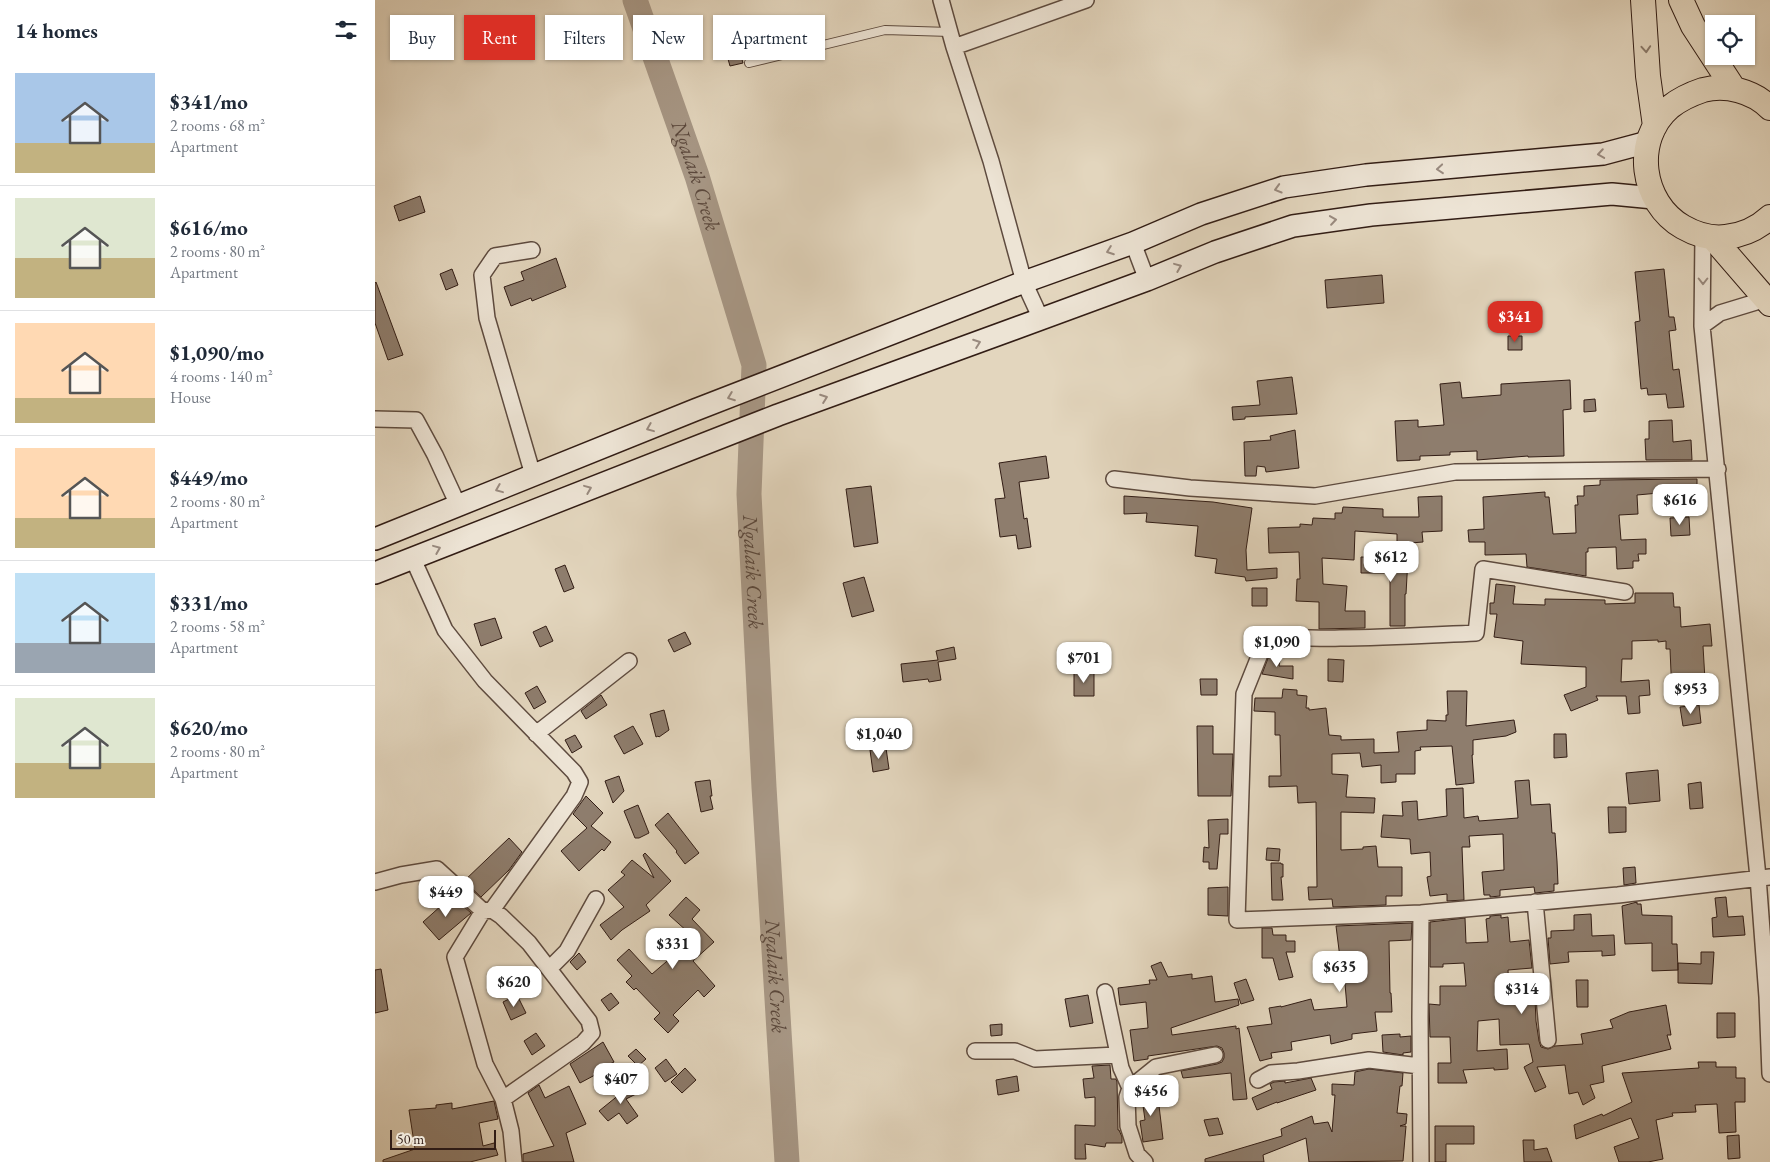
<!DOCTYPE html>
<html lang="en">
<head>
<meta charset="utf-8">
<style>
	:root { --surface:#fff; --page:#f2f2f3; --text:#1f2937; --muted:#747a83; --line:#e0e1e3; --accent:#d93025 }
	body { margin:0; font-family:"EB Garamond",serif; background:var(--page); color:var(--text); height:100vh; display:flex; flex-direction:column; font-size:19px; white-space:nowrap }
	* { box-sizing:border-box; margin:0 }
	p { font-size:16px; color:var(--muted) }
	.icon { flex:none; width:28px; height:28px; fill:none; stroke:currentColor; stroke-width:2; stroke-linecap:round; stroke-linejoin:round }
	.map { position:relative; flex:1; overflow:hidden }
	.side { display:flex; flex-direction:column; background:var(--surface); width:375px }
	.side>* { flex:none }
	.top-card { position:absolute; left:15px; top:15px; width:475px; height:45px; display:flex; gap:10px }
	.controls { position:absolute; left:1330px; top:15px; display:grid; gap:10px }
	.controls a { display:grid; place-items:center; width:50px; height:50px; border-radius:0px; background:var(--surface); box-shadow:0 1px 4px #0004; font-size:25px }
	.scale { position:absolute; left:15px; bottom:12px; width:106px; box-sizing:border-box; padding-left:5px; border:2px solid #321d15; border-top:0; font-size:14px; line-height:18px; white-space:nowrap; color:#321d15; -webkit-text-stroke:4px #ede4d5; paint-order:stroke }
	.price { position:absolute; translate:-50% -42px; padding:0 11px; border-radius:10px; background:#fff; color:#222; font-size:16px; line-height:32px; filter:drop-shadow(0 1px 2px #0008) }
	.price::after { content:''; position:absolute; left:50%; top:30px; width:15px; height:11px; margin-left:-8px; background:inherit; clip-path:polygon(0 0,100% 0,50% 100%) }
	.price.current { background:var(--accent); color:#fff }
	ul { padding:0; list-style:none }
	li { display:flex; align-items:center; gap:15px; height:125px; padding:0 15px }
	li+li { border-top:1px solid var(--line) }
	li span { display:grid; place-items:center; flex:none; width:140px; height:100px; border-radius:0px; color:#555 }
	li>.icon { margin-inline-start:auto }
	span .icon { width:60px; height:60px; fill:#fffc; stroke-width:1 }
	li b { font-size:21px }
	h2 { display:flex; justify-content:space-between; align-items:center; height:60px; padding:0 15px; font-size:21px }
	.chip { padding:0 18px; border-radius:0px; background:var(--surface); box-shadow:0 1px 4px #0004; font-size:18px; line-height:45px }
	.chip.current { background:var(--accent); color:#fff }
	main { display:flex; flex:1; min-height:0 }
	.map>svg:first-child { display:block }
</style>
</head>
<body>
<main>
<section class="side">
<h2>14 homes<svg class="icon" aria-label="filters" viewBox="0 0 24 24"><path d="M4 7h16M4 17h16"/><circle cx="9" cy="7" r="2"/><circle cx="15" cy="17" r="2"/></svg></h2>
<ul>
<li><span style="background:linear-gradient(#a9c7e8 70%,#c2b280 0)"><svg class="icon" aria-label="home" viewBox="0 0 24 24"><path d="M3 11l9-7 9 7M6 9v11h12V9"/></svg></span><div><b>$341/mo</b><p>2 rooms · 68 m²</p><p>Apartment</p></div></li>
<li><span style="background:linear-gradient(#dfe7d0 60%,#c2b280 0)"><svg class="icon" aria-label="home" viewBox="0 0 24 24"><path d="M3 11l9-7 9 7M6 9v11h12V9"/></svg></span><div><b>$616/mo</b><p>2 rooms · 80 m²</p><p>Apartment</p></div></li>
<li><span style="background:linear-gradient(#ffd9b3 75%,#c2b280 0)"><svg class="icon" aria-label="home" viewBox="0 0 24 24"><path d="M3 11l9-7 9 7M6 9v11h12V9"/></svg></span><div><b>$1,090/mo</b><p>4 rooms · 140 m²</p><p>House</p></div></li>
<li><span style="background:linear-gradient(#ffd9b3 70%,#c2b280 0)"><svg class="icon" aria-label="home" viewBox="0 0 24 24"><path d="M3 11l9-7 9 7M6 9v11h12V9"/></svg></span><div><b>$449/mo</b><p>2 rooms · 80 m²</p><p>Apartment</p></div></li>
<li><span style="background:linear-gradient(#bfe0f5 70%,#9aa5b1 0)"><svg class="icon" aria-label="home" viewBox="0 0 24 24"><path d="M3 11l9-7 9 7M6 9v11h12V9"/></svg></span><div><b>$331/mo</b><p>2 rooms · 58 m²</p><p>Apartment</p></div></li>
<li><span style="background:linear-gradient(#dfe7d0 65%,#c2b280 0)"><svg class="icon" aria-label="home" viewBox="0 0 24 24"><path d="M3 11l9-7 9 7M6 9v11h12V9"/></svg></span><div><b>$620/mo</b><p>2 rooms · 80 m²</p><p>Apartment</p></div></li>
</ul>
</section>
<div class="map">
<svg width="1395" height="1162" viewBox="0 0 1395 1162">
	<rect width="100%" height="100%" fill="#e3d6be"/>
	<filter id="stains"><feTurbulence type="fractalNoise" baseFrequency=".004" numOctaves="4"/><feColorMatrix values="0 0 0 0 .2 0 0 0 0 .09 0 0 0 0 .02 0 0 0 .5 -.17"/></filter>
	<radialGradient id="worn" r=".72"><stop offset=".6" stop-color="#630" stop-opacity="0"/><stop offset="1" stop-color="#630" stop-opacity=".3"/></radialGradient>
	<g fill="none" stroke-linecap="round" stroke-linejoin="round">
		<path stroke="#a79785" stroke-width="25" id="s1" d="M260,0L322,176L379,365L374,494L389,787L412,1162"/>
	</g>
	<path fill="#8e7d6d" stroke="#321d15" d="M364,49L368,63L355,66L351,52Z
		M45,196L50,212L24,221L19,206Z
		M181,258L191,287L157,301L156,298L136,306L129,287L149,280L146,272Z
		M77,269L83,285L71,290L65,274Z
		M1289,269L1294,317H1299L1301,330L1294,331L1298,370L1304,369L1309,407L1293,408L1291,394L1273,395L1272,388L1266,389L1260,322L1265,321L1260,272Z
		M1007,275L1009,303L952,308L950,280Z
		M1,282L28,355L13,360L0,323V283Z
		M1133,336H1147V350H1133Z
		M917,377L922,414L870,417V419L858,420L857,407L885,405L882,381Z
		M1195,380L1196,409L1188,410L1189,456L1153,457V456L1102,460V451L1075,452V455L1045,456V460L1022,461L1020,421L1043,420V427L1069,425L1065,384L1085,382L1087,398L1126,395V384Z
		M1220,399L1221,411L1209,412V400Z
		M1297,420L1298,442L1316,440L1317,460H1271L1270,439H1274V421Z
		M920,430L924,468L891,472L890,467L882,466L881,476H870L869,442L896,440L895,436Z
		M671,456L674,478L644,482L649,519L652,518L656,547L643,549L641,535L625,537L620,499L630,498L624,463Z
		M1322,479V490L1301,491L1303,509L1286,510L1284,493L1262,495L1263,514L1244,515L1246,540L1271,539V554H1263L1264,561H1258V568L1242,569L1241,547L1213,548V552H1211V576L1152,567L1151,554L1110,555V542H1094L1093,530L1109,529L1108,497L1170,492V497H1174L1178,534L1201,533L1200,505H1203L1202,496H1209V486L1225,485V480Z
		M496,486L503,543L479,547L471,489Z
		M749,496L838,502L877,508L871,550L872,570L902,568V578L871,581L870,577L840,573L842,559L820,556L823,526L771,522L772,513L749,514Z
		M1067,496V531L1047,532L1048,542L1022,544V534L980,531L979,560L947,558L948,584L972,586L970,611H990V628L944,629V602L921,601L922,579H925L924,552L894,553L893,528L925,527V524L937,525L938,518L960,519V513H967L968,507L1008,509V517H1044L1043,497Z
		M1314,517L1315,535L1296,536L1295,518Z
		M986,557L1033,558L1031,594H1030V626H1015V573H986Z
		M190,565L199,588L189,592L180,569Z
		M489,577L499,611L477,617L468,583Z
		M1121,584L1140,586L1138,604L1170,605V599L1230,600V604L1260,603V593H1298L1299,607H1305L1306,627L1335,624L1337,646H1328L1330,680L1307,681L1308,694L1297,695L1295,649H1291V641L1283,642V640L1257,641V659H1247L1246,682L1274,680L1275,695L1264,696L1265,713L1253,714L1251,696H1221L1223,700L1196,711L1189,695L1211,687V667L1146,664L1148,641L1119,637L1122,614H1115V603H1119Z
		M877,588H892V606H877Z
		M120,618L127,638L106,646L99,624Z
		M171,626L178,641L165,647L158,632Z
		M310,632L316,644L299,652L293,640Z
		M579,647L581,659L563,662L566,680L554,682L553,679L528,682L526,664L563,660L561,651Z
		M895,653L906,655L904,666H918V679L887,674Z
		M953,659L969,660L968,682L953,681Z
		M699,671H719V696H699Z
		M825,679H842V695H826Z
		M162,686L171,702L159,709L150,693Z
		M908,689L922,690V695L932,696L931,708H934V710L951,708L954,735L966,736V740L999,739V753L1024,752L1022,732L1052,730V720L1071,721V715H1073L1072,691H1092L1091,726L1139,720L1141,732L1131,736L1098,740V755H1097L1099,783L1081,785L1077,746L1045,747L1046,750L1040,751V774H1021V782L1006,783V765L987,767L985,753L957,754V774L973,775L971,797L1000,798L999,813L966,812V850L988,849V847L1001,846L1003,867H1027V896H1011V905L958,907L957,899L934,900L933,887H942L941,802L923,803L922,786L894,787V776H906L905,735H900V712L879,711L880,698H907Z
		M226,695L232,705L211,719L206,711Z
		M1324,705L1326,723L1308,726L1305,707Z
		M289,710L294,730L284,737L283,736L281,737L275,714Z
		M258,726L268,744L249,754L239,736Z
		M822,726H838V754H858L856,796H823Z
		M1179,734H1191L1192,757L1179,758Z
		M200,735L207,747L197,753L190,740Z
		M511,748L514,769L498,772L495,750Z
		M1283,770L1285,801L1254,804L1251,773Z
		M244,776L249,791L238,803L230,781Z
		M335,780L337,796H335L338,809L326,812L320,782Z
		M1154,780L1156,805L1175,804L1177,833H1180L1182,861L1183,884H1179V891L1160,893L1159,887L1125,890V896L1115,897V895H1109L1107,872L1129,870L1128,834L1094,836L1095,847H1087L1089,900L1072,901V894L1055,896L1052,877L1056,876L1055,852L1036,854L1035,839L1006,837L1008,815L1028,816L1027,802L1042,801L1043,820L1072,816L1071,789L1088,788L1089,818L1103,816L1104,821L1143,818L1140,781Z
		M1326,782L1328,808L1315,809L1313,784Z
		M211,796L228,813L216,826L236,842L229,851L227,849L204,871L186,851L212,828L198,814Z
		M263,805L274,833L264,838H260L249,811Z
		M1233,807H1251V832L1234,833Z
		M293,813L324,853L310,864L301,852L302,851L280,825Z
		M853,819V834H845L842,869H834V862H828L829,847L834,848L833,820Z
		M134,838L147,852L134,870L106,897L89,881Z
		M892,848L905,849L904,861L891,860Z
		M270,853L296,881L271,905L275,911L247,930L236,940L225,925L249,907L233,890L250,875L246,872L257,860L279,878L268,855Z
		M896,863H906V864H908V877H906L908,900H897Z
		M1260,867L1261,883L1249,885L1248,868Z
		M853,887V916L833,915V888Z
		M77,896L96,913L64,940L48,922Z
		M311,897L325,910L317,919L339,942L318,961L340,986L329,997L323,990L298,1015L304,1021L293,1033L279,1019L285,1013L261,988L259,990L251,982L257,976L242,960L254,949L277,974L298,956L293,951L313,932L294,915Z
		M1351,897L1353,917L1368,916L1370,935L1338,937L1337,918L1342,917L1340,898Z
		M1262,902V904H1266L1267,915L1297,916V944H1302L1303,970L1277,971V943L1250,944L1247,906Z
		M1216,914L1217,936L1239,935L1240,955L1227,956V951L1193,952L1194,962L1175,964L1173,938H1176V931L1199,930V915Z
		M1126,915V918L1133,917L1135,942L1154,940L1157,968L1133,970L1134,993L1137,992V1002L1160,999L1161,1021L1164,1041L1166,1047L1173,1049L1180,1046L1208,1044L1206,1034L1238,1028L1235,1020L1254,1012L1291,1005L1296,1035H1292L1296,1049L1227,1066L1229,1082L1215,1085L1220,1098L1208,1105L1203,1092L1194,1094L1190,1065L1162,1067L1171,1087L1160,1092L1149,1067L1158,1062L1154,1044L1125,1045L1124,1019L1103,1021L1102,1051L1132,1049L1133,1069L1119,1070V1068L1088,1070L1092,1083H1063V1063H1076L1075,1037H1055L1054,1004L1065,1005V986H1091L1089,963L1068,964V967H1055V922L1090,918L1091,943L1113,942L1111,919L1115,918V916Z
		M1037,923L1036,940L1014,941L1015,993H1016L1017,1012H1000L1002,1031L977,1034V1039L956,1044L955,1035L916,1042L917,1050L896,1053L897,1058L885,1061L872,1027L897,1024L894,1008L906,1006V1007L936,999L939,1010L972,1007L969,972H948L947,958H965L961,926Z
		M887,928H897L898,935H911V941H920V952H911L918,977L904,980L898,958H887Z
		M1326,952H1339L1337,984L1303,983V963L1326,964Z
		M204,953L211,962L202,970L195,962Z
		M786,962L793,977L817,974V979L837,976L840,1002L863,999L864,1005L796,1028L797,1035L861,1026V1029L864,1028L872,1099L858,1100L856,1073L808,1078L806,1071L842,1064L847,1062L849,1058V1053L847,1048L842,1046L773,1056V1059L759,1061L755,1030L773,1028L771,1002L745,1005L743,988L775,984L774,980H782L776,966Z
		M6,969L13,1010L0,1013V970Z
		M155,970L160,984L147,989L142,975Z
		M871,979L879,1000L866,1004L859,983Z
		M1201,980H1213V1007H1202Z
		M236,993L244,1003L234,1011L226,1000Z
		M142,995L151,1013L136,1020L128,1002Z
		M713,995L718,1023L695,1027L690,999Z
		M1342,1013H1360V1037L1342,1038Z
		M627,1024V1035L616,1036L615,1025Z
		M161,1033L170,1046L157,1055L149,1041Z
		M1025,1034V1037L1036,1036V1052L1028,1053V1055L1008,1052L1007,1035Z
		M228,1042L239,1062L219,1072L220,1075L205,1083L195,1064Z
		M261,1049L271,1059L263,1066L253,1056Z
		M291,1059L302,1074L290,1082L280,1068Z
		M1323,1062H1341V1067H1361V1078H1370V1102H1360L1361,1132L1344,1133L1342,1104L1320,1105L1321,1112L1297,1113L1298,1116L1281,1120L1288,1159L1273,1162H1244L1239,1147L1264,1138L1256,1118L1201,1139L1199,1125L1227,1114L1228,1116L1257,1102L1247,1073L1324,1068Z
		M735,1065L736,1079H741L742,1082L743,1130H744L747,1137V1143H731L730,1147L710,1144L711,1159H700V1125L720,1126V1097L710,1098L708,1079L719,1078L717,1066Z
		M310,1068L321,1080L307,1093L296,1082Z
		M994,1069L1028,1073L1027,1086H1025L1022,1113L1032,1114L1031,1124L1025,1126H1031L1028,1161L934,1162L931,1138L888,1155L889,1162H830V1159L907,1136L906,1129L937,1116L939,1124L953,1122L957,1132L960,1095H957V1084L979,1085L980,1072Z
		M642,1076L644,1091L623,1095L621,1080Z
		M936,1078L941,1090L902,1103V1102L882,1110L877,1098L897,1089L895,1084L899,1082L910,1081V1083Z
		M255,1082L261,1094L251,1099L263,1116L252,1124L244,1113L233,1121L224,1111L245,1094L242,1089Z
		M164,1085L170,1098L194,1086L211,1124L191,1133L199,1162H148V1154L179,1146L153,1093Z
		M782,1089L788,1139L768,1142L765,1121L770,1120L766,1091Z
		M119,1101L123,1119L104,1123L108,1146L119,1143L123,1155L95,1162H8V1160L40,1149L34,1110L61,1108V1105L77,1103V1109Z
		M843,1118L848,1134L834,1136L829,1120Z
		M1060,1126H1099V1144H1071V1162H1060Z
		M1364,1135L1365,1158L1353,1159L1352,1136Z
		M1148,1140H1159V1150L1172,1148L1177,1162H1149Z"/>
	<g fill="none" stroke-linecap="round" stroke-linejoin="round">
		<g stroke="#5e4b3f" stroke-width="10">
			<path id="lane" d="M374,63L510,30L575,32"/>
		</g>
		<g stroke="#5e4b3f" stroke-width="18">
			<path id="street" d="M566,0L579,47L616,161L649,282L666,319
				M579,47L711,0
				M1328,236L1327,326L1383,877L1392,997L1395,1074
				M758,243L772,280
				M157,250L120,256L107,275L112,318L158,475
				M1327,326L1345,313L1391,299
				M0,419L41,420L60,455L83,505
				M739,479L815,488L940,496L1080,472L1343,469
				M38,559L70,630L110,681L199,772L205,782L199,796L117,910
				M1250,592L1108,569L1101,633C1056,635 1010,638 965,638C940,639 916,636 891,639L869,694L862,920L1046,913L1243,895L1395,877
				M161,734L254,661
				M0,882L26,875L62,869L108,911L117,910L126,916L154,943L214,1021L217,1033L208,1043L128,1099
				M1160,902L1173,1040
				M108,911L80,957L110,1064L128,1099L136,1131L139,1162
				M1046,913L1045,1017L1046,1162
				M174,969L192,951L221,899
				M730,992L746,1068L755,1088L752,1097L753,1126L762,1154L770,1162
				M600,1051H640L660,1059L742,1055
				M883,1080L896,1073L923,1071L994,1060L1045,1066
				M755,1088L781,1067L840,1055"/>
		</g>
		<g stroke="#321d15" stroke-width="24">
			<path id="secondary" d="M0,539L320,410L649,282L758,243L826,214L909,187L991,175L1228,154L1273,142
				M0,573L403,415L666,319L772,280L840,252L918,226L996,215L1237,194L1279,198"/>
		</g>
		<g stroke="#321d15" stroke-width="26">
			<path id="primary" d="M1268,0L1273,76L1280,126
				M1306,0L1318,26L1359,89
				M1395,108C1378,91 1351,84 1328,90C1316,94 1305,99 1295,107C1257,140 1266,203 1308,227C1322,235 1335,239 1351,237C1368,235 1382,229 1395,217
				M1338,238L1395,304"/>
		</g>
		<use href="#lane" stroke="#ede4d5" stroke-width="8"/>
		<use href="#street" stroke="#ede4d5" stroke-width="15"/>
		<use href="#secondary" stroke="#ede4d5" stroke-width="21"/>
		<use href="#primary" stroke="#e3d6be" stroke-width="24"/>
	</g>
	<defs><path id="oneway-chevron" d="M-2-3.5L2.5 0L-2 3.5" fill="none" stroke-width="1.6" stroke-linecap="round" stroke-linejoin="round" transform="scale(1.25)"/></defs>
	<use stroke="#8a7a6a" href="#oneway-chevron" transform="translate(1271 49) rotate(86)"/>
	<g stroke="#998a7f">
		<use href="#oneway-chevron" transform="translate(1226 154) rotate(171)"/>
		<use href="#oneway-chevron" transform="translate(1065 169) rotate(175)"/>
		<use href="#oneway-chevron" transform="translate(903 189) rotate(164)"/>
		<use href="#oneway-chevron" transform="translate(958 220) rotate(-8)"/>
		<use href="#oneway-chevron" transform="translate(735 251) rotate(160)"/>
		<use href="#oneway-chevron" transform="translate(803 267) rotate(-22)"/>
		<use href="#oneway-chevron" transform="translate(1328 281) rotate(90)"/>
		<use href="#oneway-chevron" transform="translate(602 343) rotate(-20)"/>
		<use href="#oneway-chevron" transform="translate(356 397) rotate(159)"/>
		<use href="#oneway-chevron" transform="translate(449 398) rotate(-20)"/>
		<use href="#oneway-chevron" transform="translate(275 428) rotate(158)"/>
		<use href="#oneway-chevron" transform="translate(124 489) rotate(158)"/>
		<use href="#oneway-chevron" transform="translate(213 489) rotate(-22)"/>
		<use href="#oneway-chevron" transform="translate(62 549) rotate(-22)"/>
	</g>
	<g text-anchor="middle" stroke-width="4" stroke-linejoin="round" paint-order="stroke">
		<g font-size="21" font-style="italic" fill="#5b483c" stroke="#ede4d5">
			<text dy="7" stroke="none"><textPath href="#s1" startOffset="186">Ngalaik Creek</textPath></text>
			<text dy="7" stroke="none"><textPath href="#s1" startOffset="591">Ngalaik Creek</textPath></text>
			<text dy="7" stroke="none"><textPath href="#s1" startOffset="996">Ngalaik Creek</textPath></text>
		</g>
	</g>
	<rect width="100%" height="100%" filter="url(#stains)"/>
	<rect width="100%" height="100%" fill="url(#worn)"/>
</svg>
<div class="controls">
<a><svg class="icon" aria-label="locate" viewBox="0 0 24 24"><circle cx="12" cy="12" r="6"/><path d="M12 2v4M12 18v4M2 12h4M18 12h4"/></svg></a>
</div>
<div class="scale">50 m</div>
<b class="price current" style="left:1140px;top:343px">$341</b>
<b class="price" style="left:1305px;top:526px">$616</b>
<b class="price" style="left:1016px;top:583px">$612</b>
<b class="price" style="left:902px;top:668px">$1,090</b>
<b class="price" style="left:709px;top:684px">$701</b>
<b class="price" style="left:1316px;top:715px">$953</b>
<b class="price" style="left:504px;top:760px">$1,040</b>
<b class="price" style="left:71px;top:918px">$449</b>
<b class="price" style="left:298px;top:970px">$331</b>
<b class="price" style="left:965px;top:993px">$635</b>
<b class="price" style="left:139px;top:1008px">$620</b>
<b class="price" style="left:1147px;top:1015px">$314</b>
<b class="price" style="left:246px;top:1105px">$407</b>
<b class="price" style="left:776px;top:1117px">$456</b>
<div class="top-card">
<a class="chip">Buy</a>
<a class="chip current">Rent</a>
<a class="chip">Filters</a>
<a class="chip">New</a>
<a class="chip">Apartment</a>
</div>
</div>
</main>
</body>
</html>
